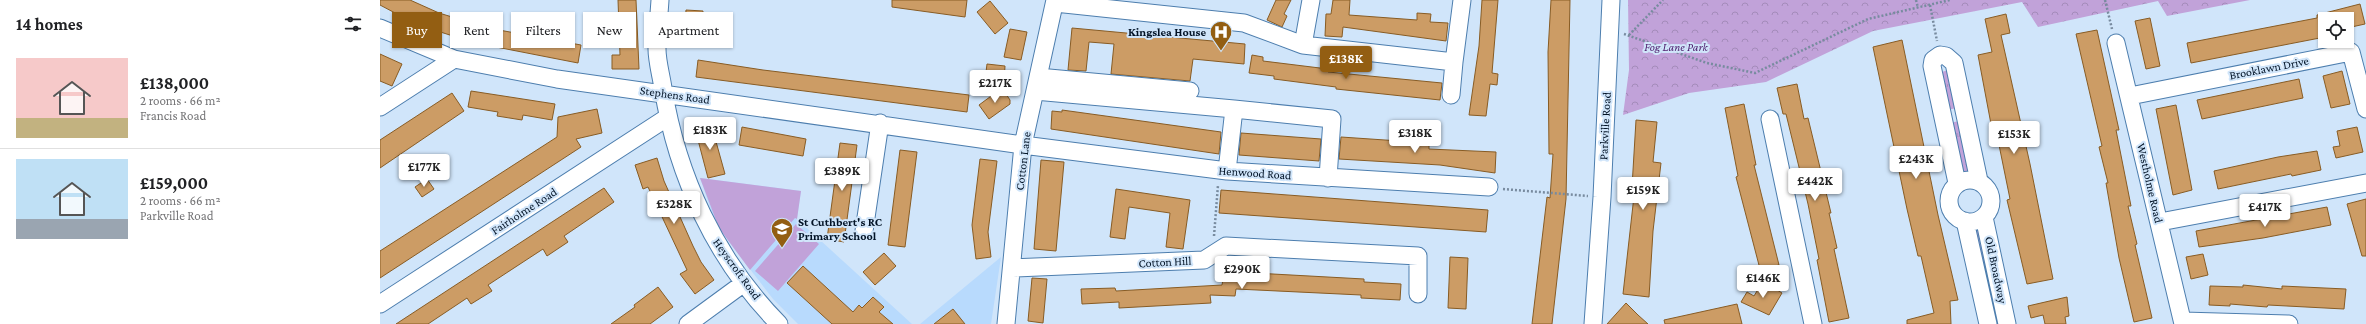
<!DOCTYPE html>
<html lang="en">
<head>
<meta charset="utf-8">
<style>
	:root { --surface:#fff; --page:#f6f6f6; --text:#202124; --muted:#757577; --line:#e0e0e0; --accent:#935e12 }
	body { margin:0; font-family:"Crimson Pro",serif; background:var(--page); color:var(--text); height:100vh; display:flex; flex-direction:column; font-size:15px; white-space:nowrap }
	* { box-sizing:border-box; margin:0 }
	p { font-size:13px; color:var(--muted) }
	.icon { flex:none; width:22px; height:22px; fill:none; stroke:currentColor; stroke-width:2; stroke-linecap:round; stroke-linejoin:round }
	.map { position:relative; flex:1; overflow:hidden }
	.drawer { display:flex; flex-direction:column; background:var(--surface); width:380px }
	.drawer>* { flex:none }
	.banner { position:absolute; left:12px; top:12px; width:380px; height:36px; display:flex; gap:8px }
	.fabs { position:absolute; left:1938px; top:12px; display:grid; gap:8px }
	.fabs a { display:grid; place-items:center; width:36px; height:36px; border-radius:0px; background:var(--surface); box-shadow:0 1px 3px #0004; font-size:20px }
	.price { position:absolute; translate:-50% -34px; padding:0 9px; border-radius:4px; background:#fff; color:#222; font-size:13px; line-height:26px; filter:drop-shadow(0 1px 2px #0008) }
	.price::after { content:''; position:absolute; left:50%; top:24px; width:12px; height:9px; margin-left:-6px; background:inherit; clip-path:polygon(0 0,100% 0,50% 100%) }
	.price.active { background:var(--accent); color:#fff }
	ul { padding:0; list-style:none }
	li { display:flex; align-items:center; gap:12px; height:100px; padding:0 16px }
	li+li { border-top:1px solid var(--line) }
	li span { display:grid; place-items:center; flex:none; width:112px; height:80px; border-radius:0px; color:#555 }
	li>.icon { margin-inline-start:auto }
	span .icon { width:48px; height:48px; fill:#fffc; stroke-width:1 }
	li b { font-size:17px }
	h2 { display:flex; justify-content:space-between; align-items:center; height:48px; padding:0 16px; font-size:17px }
	.pill { padding:0 14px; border-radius:0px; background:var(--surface); box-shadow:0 1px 3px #0004; font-size:14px; line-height:36px }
	.pill.active { background:var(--accent); color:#fff }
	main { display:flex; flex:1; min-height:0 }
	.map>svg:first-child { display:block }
</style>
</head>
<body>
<main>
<section class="drawer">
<h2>14 homes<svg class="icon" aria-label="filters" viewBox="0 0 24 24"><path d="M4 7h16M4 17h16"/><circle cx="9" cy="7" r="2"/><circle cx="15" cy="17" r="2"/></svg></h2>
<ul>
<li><span style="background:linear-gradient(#f6c9c9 75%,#c2b280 0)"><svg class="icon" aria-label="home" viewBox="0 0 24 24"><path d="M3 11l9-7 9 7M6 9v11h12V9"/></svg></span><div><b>£138,000</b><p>2 rooms · 66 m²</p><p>Francis Road</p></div></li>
<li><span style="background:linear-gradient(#bfe0f5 75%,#9aa5b1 0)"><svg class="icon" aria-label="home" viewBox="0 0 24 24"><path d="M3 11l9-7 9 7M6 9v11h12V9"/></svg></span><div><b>£159,000</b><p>2 rooms · 66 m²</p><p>Parkville Road</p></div></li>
</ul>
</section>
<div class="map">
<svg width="1986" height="324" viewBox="0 0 1986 324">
	<defs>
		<pattern id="grass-tufts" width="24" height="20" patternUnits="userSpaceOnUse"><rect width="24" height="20" fill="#c1a2d9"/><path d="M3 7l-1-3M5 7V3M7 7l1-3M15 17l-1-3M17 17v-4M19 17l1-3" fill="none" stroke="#a48bba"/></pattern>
		<pattern id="park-crowns" width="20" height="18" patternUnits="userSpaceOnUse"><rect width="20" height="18" fill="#c1a2d9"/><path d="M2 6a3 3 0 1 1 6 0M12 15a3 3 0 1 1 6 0" fill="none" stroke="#a48bba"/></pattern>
	</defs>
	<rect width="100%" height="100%" fill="#d0e5fa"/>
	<path fill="#b8dafd" d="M320,178L421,191L417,219L532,324H418L393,299L349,242L332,213Z
		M621,257L611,324H540Z"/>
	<path fill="url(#grass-tufts)" d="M1568,70L1577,108L1567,110L1559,73Z
		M1579,121L1592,176H1582L1570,123Z
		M1598,226L1624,324H1614L1593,227Z"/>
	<path fill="url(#park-crowns)" d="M1248,0H1870L1787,16L1778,1L1658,27L1642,2L1493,31L1386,82L1309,93L1243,115L1249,70Z"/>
	<path fill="#c1a2d9" d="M320,178L421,191L417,219L415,218L370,270L339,228Z
		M416,224L439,244L398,291L375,271Z"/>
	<path fill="#cc9c65" stroke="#885c24" d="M0,0H30L59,13L108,28L201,45L198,63L106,45L76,37L48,28L17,14L0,5Z
		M238,0H256L259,69H232V55H240Z
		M512,0H587L585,17L512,7Z
		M896,0H911L904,14L907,16L902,27L887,20Z
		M953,0H970L969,15L1037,20V13L1051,14L1050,22L1068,23L1066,41L963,27L962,37L945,36L946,14H951Z
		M1102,0H1118L1112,73L1118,74L1117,85L1110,84L1106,116L1089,115L1099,46Z
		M1171,0H1190L1186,199L1172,324H1152L1167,197L1170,198L1173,154H1169L1168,52Z
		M610,1L628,23L615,34L597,12Z
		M1980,4L1985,24L1967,28V19H1945V37L1811,63L1807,43L1937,18V15Z
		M306,10L323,11L321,39L304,38Z
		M1626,14L1630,33L1621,35L1650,164L1673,279L1647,284L1627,200L1630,199L1618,140H1614L1598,55L1612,52L1605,19Z
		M1770,18L1780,66L1766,69L1755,21Z
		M692,28L865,44L864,64L813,59L810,81L731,74L734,44L709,42L706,71L688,70Z
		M630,29L647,32L641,60L624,57Z
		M1717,30L1739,130H1736L1751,206H1748L1757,244L1755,245L1772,318L1754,322L1739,258L1726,183H1728L1719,147L1722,146L1696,34Z
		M1522,40L1558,215L1578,300L1570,301L1571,324H1527V320L1554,313L1541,256H1538L1527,209L1493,47Z
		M0,54L22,64L12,86L0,81Z
		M872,55L883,57V61L948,69V72L1062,83L1060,100L956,89V87L894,79V76L869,73Z
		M318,60L383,70L589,95L587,112L316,77Z
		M607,64L625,66L624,82L605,80Z
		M1962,71L1970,104L1951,108L1943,76Z
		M1919,79L1923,98L1822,119L1817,100Z
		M1417,84L1424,119L1428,118L1451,213H1449L1457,248L1454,249L1469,318L1449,322L1437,260L1439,259L1428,204L1406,114H1403L1397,88Z
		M622,88L630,100V104L609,119L599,105Z
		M91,91L175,104L172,120L143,115L142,120L117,116L118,112L88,107Z
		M72,93L84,111L0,168V140Z
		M1364,104L1376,165H1374L1399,265L1380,269L1356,177L1358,176L1345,108Z
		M1796,105L1812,190L1793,195L1776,109Z
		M217,109L222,133L196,139L201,147L0,278V251L177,137L178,117Z
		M682,110L841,132L839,154L671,129L672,111L682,112Z
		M1256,120L1277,122L1273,162L1281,163L1273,231L1269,297L1243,294L1255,187H1252Z
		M320,124L336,126L335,138L345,174L328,178L318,140Z
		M362,127L426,139L423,156L359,145Z
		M1977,127L1983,152L1956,158L1953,147L1960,146L1957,131Z
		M861,133L941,139L939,161L859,155Z
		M961,137L1049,143V149L1116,152L1115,173L1060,165L959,159Z
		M460,143L477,145L464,242L447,239Z
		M520,150L537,152L525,247L508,245Z
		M1937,151L1941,170L1912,176L1911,174L1838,189L1834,171L1898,157Z
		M277,158L284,181L313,246L321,262L334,280L315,294L300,274L307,270L268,187L263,189L255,165Z
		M600,159L617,161L608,232L611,257L596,259L592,225Z
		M661,160L684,162L676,251L654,249Z
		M47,179L54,189L42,197L35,187Z
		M224,188L234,202L184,236L188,242L167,256L163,249L137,266L108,285L112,291L91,304L87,298L48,324H16Z
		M736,189L810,200L803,249L786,247L790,213L749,207L745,239L730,237Z
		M841,190L1108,210L1106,232L839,213Z
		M1986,199V256H1982L1967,204Z
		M1947,207L1951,225L1883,238L1819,247L1816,231Z
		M504,253L516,266L495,285L483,272Z
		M1823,254L1828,275L1811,279L1806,257Z
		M1070,257L1088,258L1086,309L1068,308Z
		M423,266L473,312L479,305L482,308L493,297L504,307L499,312L513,324H452L407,283Z
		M856,272L984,279V282L1021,284L1020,300L981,298V295L856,289L855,296L830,295L831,303L739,308V302L702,304L701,289L735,288L736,291L842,285L843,279H855Z
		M652,278L667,279L663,323L648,321Z
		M1383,281L1402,293L1389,315L1361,302L1367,292L1374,296Z
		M1863,285L1902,289V286L1966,289L1964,309L1888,305L1887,307L1850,304V306L1829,305L1830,286L1863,287Z
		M278,287L293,307L270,324H231L255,307L254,305Z
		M1687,297L1689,316L1685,317L1686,324H1665L1663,315L1651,318L1648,306Z
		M1246,303L1258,315L1268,324H1227Z
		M1357,304L1362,324H1285L1284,320Z
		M573,309L585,324H554Z"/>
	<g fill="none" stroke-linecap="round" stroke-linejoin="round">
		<g stroke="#4d7eae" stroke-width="19">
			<path id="minor" d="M280,0C279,16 277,33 277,49C277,61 281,75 283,88C297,176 336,260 399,324
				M675,3L864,23L923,45L1074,62L1082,0
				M0,28L74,59L177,79L643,145L847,171L1109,187
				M1736,43L1803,324
				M923,45L931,0
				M658,77L810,91
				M655,91L854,109
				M1071,95L1074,62
				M1750,96L1971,52L1986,109
				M0,107L74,59
				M1390,119L1433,324
				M847,171L854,109L952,119L948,178
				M1569 201a21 21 0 1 1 42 0a21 21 0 1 1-42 0Z
				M1577,183L1552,66L1553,60L1560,55L1566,56L1574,63L1599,181
				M1604,217L1627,324
				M1585,221L1608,324
				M1780,222L1986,183
				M484,231L500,123
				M633,268L824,260L846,246L1038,256V294
				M0,304L288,117
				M1803,321L1909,324
				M308,324L364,283
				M626,324L643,145L675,0
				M1213,324L1222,197L1231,0"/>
		</g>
		<path stroke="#788b9f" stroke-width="2.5" stroke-dasharray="2 2" stroke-linecap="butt" d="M1536,0L1538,8
			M1725,0L1732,29
			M1550,5L1557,41
			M1244,34L1327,63L1375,73L1488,19L1570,0
			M1249,35L1283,0
			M1123,189L1208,196
			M834,236L838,185"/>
		<use href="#minor" stroke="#fff" stroke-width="17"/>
	</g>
	<defs>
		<g id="hospital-pin" transform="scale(1.15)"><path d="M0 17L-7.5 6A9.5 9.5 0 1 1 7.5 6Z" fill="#935e12" stroke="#d0e5fa"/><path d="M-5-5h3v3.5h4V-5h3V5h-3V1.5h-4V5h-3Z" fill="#fff"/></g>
		<g id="school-pin" transform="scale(1.15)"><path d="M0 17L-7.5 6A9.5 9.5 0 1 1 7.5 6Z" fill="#935e12" stroke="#d0e5fa"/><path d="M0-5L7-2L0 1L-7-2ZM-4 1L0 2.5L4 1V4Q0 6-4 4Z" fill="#fff"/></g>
	</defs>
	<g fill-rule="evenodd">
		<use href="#hospital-pin" x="841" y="32"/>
		<use href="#school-pin" x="402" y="229"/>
	</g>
	<g text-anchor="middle" stroke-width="4" stroke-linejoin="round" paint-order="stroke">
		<g font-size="12" font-weight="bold" fill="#021326" stroke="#d0e5fa" text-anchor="end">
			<text x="826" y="36">Kingslea House</text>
			<text x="418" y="226" text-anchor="start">St Cuthbert's RC<tspan x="418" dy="14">Primary School</tspan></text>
		</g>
		<g font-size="12" font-style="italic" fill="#4d1c6c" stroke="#d0e5fa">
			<text x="1296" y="51">Fog Lane Park</text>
		</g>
		<g font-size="12" fill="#021326" stroke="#d0e5fa">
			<text transform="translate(1889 68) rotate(-11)" y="4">Brooklawn Drive</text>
			<text transform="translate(295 95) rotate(8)" y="4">Stephens Road</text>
			<text transform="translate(1225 126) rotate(-87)" y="4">Parkville Road</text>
			<text transform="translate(643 161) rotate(-83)" y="4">Cotton Lane</text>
			<text transform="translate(875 173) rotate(4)" y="4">Henwood Road</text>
			<text transform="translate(1770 183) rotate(77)" y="4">Westholme Road</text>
			<text transform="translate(144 211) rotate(-33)" y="4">Fairholme Road</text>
			<text transform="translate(785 262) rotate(-3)" y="4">Cotton Hill</text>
			<text transform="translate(357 269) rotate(54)" y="4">Heyscroft Road</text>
			<text transform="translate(1616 270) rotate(78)" y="4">Old Broadway</text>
		</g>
	</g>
</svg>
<div class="fabs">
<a><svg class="icon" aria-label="locate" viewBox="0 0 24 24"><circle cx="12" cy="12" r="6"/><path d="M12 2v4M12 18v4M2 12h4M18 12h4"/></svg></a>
</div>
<b class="price active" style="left:966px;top:80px">£138K</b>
<b class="price" style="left:615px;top:104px">£217K</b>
<b class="price" style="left:330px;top:151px">£183K</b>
<b class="price" style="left:1035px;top:154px">£318K</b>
<b class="price" style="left:1634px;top:155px">£153K</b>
<b class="price" style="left:1536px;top:180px">£243K</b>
<b class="price" style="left:44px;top:188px">£177K</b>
<b class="price" style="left:462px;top:192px">£389K</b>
<b class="price" style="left:1435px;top:202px">£442K</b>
<b class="price" style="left:1263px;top:211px">£159K</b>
<b class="price" style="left:294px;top:225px">£328K</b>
<b class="price" style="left:1885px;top:228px">£417K</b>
<b class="price" style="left:862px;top:290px">£290K</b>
<b class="price" style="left:1383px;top:299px">£146K</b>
<div class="banner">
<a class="pill active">Buy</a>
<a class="pill">Rent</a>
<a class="pill">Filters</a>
<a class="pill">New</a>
<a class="pill">Apartment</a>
</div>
</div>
</main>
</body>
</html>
